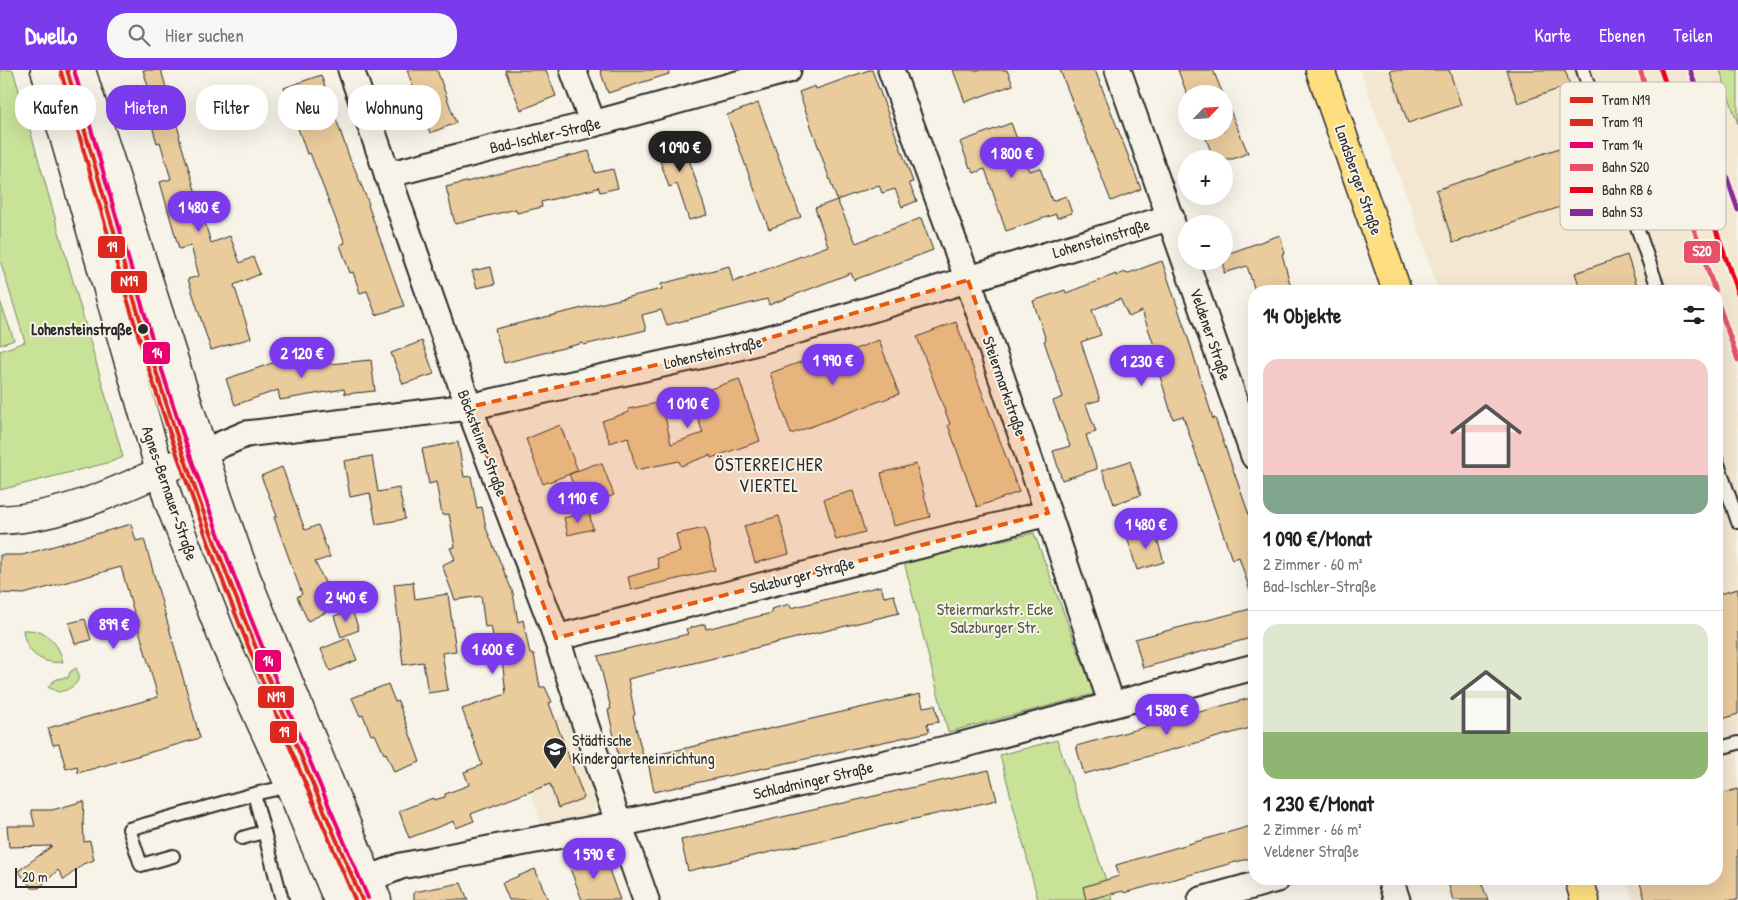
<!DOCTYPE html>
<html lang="de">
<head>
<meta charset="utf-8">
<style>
	:root { --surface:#fff; --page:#f6f6f6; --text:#222; --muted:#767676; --line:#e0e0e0; --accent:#7c3aed }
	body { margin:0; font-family:"Patrick Hand",sans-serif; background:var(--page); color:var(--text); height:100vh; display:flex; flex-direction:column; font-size:19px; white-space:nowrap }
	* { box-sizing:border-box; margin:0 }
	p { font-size:16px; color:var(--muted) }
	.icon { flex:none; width:28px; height:28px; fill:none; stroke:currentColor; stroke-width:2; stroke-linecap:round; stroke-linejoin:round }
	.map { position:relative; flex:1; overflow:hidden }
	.panel { position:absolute; left:1248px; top:215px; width:475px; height:600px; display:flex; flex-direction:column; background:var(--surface); border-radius:20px; box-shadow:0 5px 20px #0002 }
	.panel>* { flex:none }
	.banner { position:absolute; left:15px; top:15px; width:475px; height:45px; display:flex; gap:10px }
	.needle { width:32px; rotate:65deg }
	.controls { position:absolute; left:1178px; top:15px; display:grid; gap:10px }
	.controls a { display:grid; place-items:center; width:55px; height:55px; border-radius:50%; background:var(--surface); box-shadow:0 5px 20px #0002; font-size:25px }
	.scale { position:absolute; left:15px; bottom:12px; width:62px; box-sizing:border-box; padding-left:5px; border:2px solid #2b2b2b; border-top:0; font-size:14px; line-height:18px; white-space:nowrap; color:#2b2b2b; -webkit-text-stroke:4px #f7f3e8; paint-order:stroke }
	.price { position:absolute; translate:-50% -42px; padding:0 11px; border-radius:18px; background:var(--accent); color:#fff; font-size:16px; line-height:32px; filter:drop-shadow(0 1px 2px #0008) }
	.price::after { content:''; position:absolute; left:50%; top:30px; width:15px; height:11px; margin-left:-8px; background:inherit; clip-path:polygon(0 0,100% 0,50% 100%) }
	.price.selected { background:#222; color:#fff }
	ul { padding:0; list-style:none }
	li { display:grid; align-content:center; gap:10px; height:265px; padding:0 15px }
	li+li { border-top:1px solid var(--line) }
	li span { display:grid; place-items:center; height:155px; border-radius:15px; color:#555 }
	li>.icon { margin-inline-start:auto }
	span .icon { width:90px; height:90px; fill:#fffc; stroke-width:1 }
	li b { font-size:21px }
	h2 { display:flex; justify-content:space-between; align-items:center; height:60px; padding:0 15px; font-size:21px }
	.chip { padding:0 18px; border-radius:20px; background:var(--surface); box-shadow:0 5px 20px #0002; font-size:18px; line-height:45px }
	.chip.selected { background:var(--accent); color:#fff }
	header { display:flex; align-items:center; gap:30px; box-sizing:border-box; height:70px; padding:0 25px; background:var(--accent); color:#fff }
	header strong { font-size:24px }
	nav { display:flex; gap:28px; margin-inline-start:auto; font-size:18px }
	.search { width:350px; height:45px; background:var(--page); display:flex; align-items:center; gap:12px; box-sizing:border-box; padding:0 18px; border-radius:20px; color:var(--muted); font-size:19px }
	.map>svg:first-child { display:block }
</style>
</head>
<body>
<header>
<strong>Dwello</strong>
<div class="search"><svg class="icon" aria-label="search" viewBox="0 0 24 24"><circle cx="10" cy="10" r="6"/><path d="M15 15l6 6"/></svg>Hier suchen</div>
<nav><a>Karte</a><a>Ebenen</a><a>Teilen</a></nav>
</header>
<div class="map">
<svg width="1738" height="830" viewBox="0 0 1738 830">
	<rect width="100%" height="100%" fill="#f7f3e8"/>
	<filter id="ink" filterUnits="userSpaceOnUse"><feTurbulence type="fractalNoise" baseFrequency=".02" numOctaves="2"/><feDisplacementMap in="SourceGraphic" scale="10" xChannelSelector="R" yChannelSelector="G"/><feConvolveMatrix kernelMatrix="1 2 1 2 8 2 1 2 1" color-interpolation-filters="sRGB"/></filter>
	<g filter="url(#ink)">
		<path fill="#f3e7d1" d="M1360,0H1738V830H1633L1626,809H1716V221H1439L1409,133Z
			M567,645L600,736L583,747L542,757L512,665Z"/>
		<path fill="#c8e298" stroke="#7a8662" d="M0,0H13L123,387L111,392L0,420V281L25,272L0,190Z
			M53,0H74L143,218L118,225Z
			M1720,0H1738V54Z
			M0,231L14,270L0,275Z
			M208,427L368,830H345L228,566L250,556L203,428Z
			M1034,463L1094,624L948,662L904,492Z
			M23,560C45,559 58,571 63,592C41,595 25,582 23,560Z
			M76,598C84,612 71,620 58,622L48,617C53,610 59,607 68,608L70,602Z
			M1057,670L1113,830H1038L1000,685Z"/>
		<path fill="#e9cb9c" stroke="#2b2b2b" d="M143,0H161L180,66L179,67L211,173L230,166L240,193L253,187L260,204L234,215L251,268L211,280L188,209L199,206L191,176L179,179L160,112L171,109L160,72L157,73L148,42L155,39Z
			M407,0H437L456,53L430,63Z
			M505,0H546L556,26L521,40Z
			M600,0H669V4L608,23Z
			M869,0H872L913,112L909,113L917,131L902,137L895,119L882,123L879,115L837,130L799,22L815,16L816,19Z
			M953,0H1007L1013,15L965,32Z
			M1060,0H1095L1141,119L1111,131Z
			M1178,0H1213L1223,24H1187Z
			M1390,0H1449L1461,35L1408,53Z
			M1506,0H1565L1570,15L1518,33Z
			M321,5L351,92H352L369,134L368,135L404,236L376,245L367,221L360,223L353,202L350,203L340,175L345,173L310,83L307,84L284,18Z
			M1224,26L1248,83L1233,89H1214L1203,61H1224Z
			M758,33L801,147L769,159L727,45Z
			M1011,53L1029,101L1040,98L1052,131L1066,126L1072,143L1057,148L1056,144L1006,161L985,99L974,103L971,97L970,98L960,72Z
			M680,61L707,145L689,150L677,114L669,117L653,70Z
			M1583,70L1602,123L1453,173L1436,120Z
			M589,81L595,103L613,99L618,118L600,122L598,116V118L541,132L542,137L517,143L516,139L455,154L446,117Z
			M837,130L856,173L921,148L933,180L854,210L851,203L769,235L767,229L667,255L661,240L642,245L646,260L584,275L583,273L504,293L495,259L662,219L661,214L729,196L733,212L828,176L815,138Z
			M1280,165L1285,183L1282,184L1292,221H1255L1247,196L1224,203V185Z
			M1627,185L1639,221H1581L1575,203Z
			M1162,191L1191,277L1213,349L1215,348L1254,459V520L1250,521L1239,487L1232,490L1183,346L1173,349L1158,300L1162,298L1142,241L1129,247L1120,229L1092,240L1101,265L1081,272L1100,330L1086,334L1096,362L1086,365L1097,399L1062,410L1053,381L1070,376L1053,331L1063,327L1044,271L1046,270L1033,231L1065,220L1066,223L1116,204V206L1125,202L1126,204Z
			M491,197L495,214L477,218L472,201Z
			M956,252L1019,422L977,437L948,355L950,354L917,267Z
			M879,270L899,324L791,364L770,303L815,287L817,293Z
			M422,271L434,304L403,314L391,283Z
			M318,285L319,295L371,290L375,321L345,324L344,319L280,330L278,320L235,335L226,309L284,289Z
			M739,309L760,371L711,388L710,385L681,396L679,391L636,400L628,367L610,373L602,351L629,342L628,339L662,332L671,374L703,363L690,326Z
			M560,355L578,401L543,414L526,369Z
			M458,372L464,407L471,406L477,438L482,437L486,458L513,523L518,552L523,550L530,584H534L540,617H545L552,632L549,633L584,728L558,738L550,714L471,744L474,751L456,758L454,751L409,768L399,741L433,728L434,730L445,727V724L469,715L464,702L482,695L462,639L506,624L502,589L498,590L491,556L485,557L481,526L455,530L442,495L455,489L450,478L455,477L449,444L442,445L436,412L429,414L422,379Z
			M372,386L378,422L399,418L405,449L376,454L370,423L350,427L344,391Z
			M1130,391L1141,425L1114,434L1102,400Z
			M595,394H602L614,425L582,438L569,404Z
			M916,394L930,447L894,456L881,403Z
			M282,397L305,460L318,455L330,487L315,492L337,537L308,551L297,527L302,524L274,447L277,446L261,406Z
			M853,421L865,462L836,470L824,429Z
			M589,442L593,459L568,465L564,448Z
			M779,446L789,484L755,493L744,456Z
			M131,454L136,471L144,469L200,668L78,703L77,696L66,699L59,674L53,675L48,658L158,627L121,497L24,524L0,523V485H22Z
			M705,458L715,500L631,520L628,507L659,498L657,488L680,482L676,464Z
			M1154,459L1164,492L1137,500L1127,467Z
			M413,512L415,529L448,524L456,581L442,583L448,620L428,623L423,592L403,595L394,514Z
			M881,516L884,527L894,525L899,543L628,609L635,645L633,646L643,686L620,693L608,640L611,639L598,586L688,564L686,559L705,554L706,559L772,543L771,539L790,534L791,538Z
			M1738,519V644L1716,651V525Z
			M1254,538V567L1143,598L1135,569Z
			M352,540L359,560L341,567L334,546Z
			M85,549L91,570L75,574L69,553Z
			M348,568L357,590L330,601L321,579Z
			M388,614L395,632L398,631L420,692L394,702L386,683L384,684L375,664L371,665L363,645L360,646L352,628Z
			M920,624L923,637L935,635L939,652L927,654L929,662L654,722L647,687Z
			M1254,627V657L1084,704L1076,676Z
			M989,700L997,730L688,801L681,770Z
			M1738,719V830H1645L1639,809H1716V725Z
			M84,731L83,751L84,772L90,771L94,790L83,794L64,810L58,800L39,818H32L18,801L52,776L9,777L7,756H35L31,740H52Z
			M1254,755V787L1124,823L1123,821L1086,830L1083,817L1119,806L1116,795Z
			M604,786L620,830H582L568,793Z
			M535,799L548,830H509L502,813Z
			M1447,809H1480L1488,830H1453Z
			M461,813L468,830H414V822Z"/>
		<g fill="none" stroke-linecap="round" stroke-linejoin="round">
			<g stroke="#2b2b2b" stroke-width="16">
				<path id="lane" d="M1583,0L1659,221
					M1716,388L1738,452
					M1716,679L1738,673
					M254,724L282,830
					M242,768L263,762
					M173,786L141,795L129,759L254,724L290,716"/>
			</g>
			<g stroke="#2b2b2b" stroke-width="29">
				<path id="street" d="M351,0L469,337L552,555L614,740L646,830
					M573,0L593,54
					M891,0L968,210L1048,443L1112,635
					M1118,0L1254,386
					M387,105L516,72L593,54L788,0
					M203,382L246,364L469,337L739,277L872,239L1171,147
					M556,568L1048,443
					M369,809L401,796L619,754L789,716L958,676L1254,597
					M1390,809L1397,830
					M1201,830L1277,809"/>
			</g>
			<g stroke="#2b2b2b" stroke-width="31">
				<path id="secondary" d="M45,0L169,432L226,576L290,716L338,830
					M81,0L218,428L246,507L377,830
					M0,450C72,447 138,411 203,382"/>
			</g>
			<g stroke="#2b2b2b" stroke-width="31">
				<path id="primary" d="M1320,0L1397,221
					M1579,809L1585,830"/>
			</g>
			<use href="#lane" stroke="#f7f3e8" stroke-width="12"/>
			<use href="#street" stroke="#f7f3e8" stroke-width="25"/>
			<use href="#secondary" stroke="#f7f3e8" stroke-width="28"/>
			<use href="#primary" stroke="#fedf80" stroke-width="28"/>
			<g stroke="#f7f3e8" stroke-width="9">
				<path id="rail-1" d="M1640,0L1715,221
					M1716,227L1738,290"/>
			</g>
			<g stroke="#f7f3e8" stroke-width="9">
				<path id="rail-2" d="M1661,0L1738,224"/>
			</g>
			<g stroke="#f7f3e8" stroke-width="9">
				<path id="rail-3" d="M1690,0L1738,140"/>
			</g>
			<use href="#rail-1" stroke="#e7526b" stroke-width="5"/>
			<use href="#rail-2" stroke="#ec0016" stroke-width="5"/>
			<use href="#rail-3" stroke="#862996" stroke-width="5"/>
			<g stroke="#f7f3e8" stroke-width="8">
				<path id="tram-1" d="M67,0C109,142 147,284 197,424C246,561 305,695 362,830"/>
			</g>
			<g stroke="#f7f3e8" stroke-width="8">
				<path id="tram-2" d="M61,2C102,143 141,285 191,424C239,562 298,696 355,830"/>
			</g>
			<g stroke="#f7f3e8" stroke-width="8">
				<path id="tram-3" d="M74,0C115,141 153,284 203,422C252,560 311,693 368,828"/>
			</g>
			<use href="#tram-1" stroke="#dc281e" stroke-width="4"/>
			<use href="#tram-2" stroke="#dc281e" stroke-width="4"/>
			<use href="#tram-3" stroke="#e80071" stroke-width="4"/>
		</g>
	</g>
	<path fill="#e8590c" fill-opacity="0.2" stroke="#e8590c" stroke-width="4" stroke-dasharray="10 6" stroke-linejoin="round" d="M968,210L1048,443L556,568L469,337L745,275Z"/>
	<defs>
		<g id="school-pin" transform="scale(1.25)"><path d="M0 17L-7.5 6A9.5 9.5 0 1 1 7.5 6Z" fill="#2b2b2b" stroke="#f7f3e8"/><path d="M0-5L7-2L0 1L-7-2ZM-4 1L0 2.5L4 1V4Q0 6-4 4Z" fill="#fff"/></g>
	</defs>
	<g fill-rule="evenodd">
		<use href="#school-pin" x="555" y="679"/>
	</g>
	<circle fill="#2b2b2b" stroke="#f7f3e8" stroke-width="2" cx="143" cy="259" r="6"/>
	<g text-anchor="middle" stroke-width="4" stroke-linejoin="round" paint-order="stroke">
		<g font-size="16" fill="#2b2b2b" stroke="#f7f3e8">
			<text transform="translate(545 65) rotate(-13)" y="6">Bad-Ischler-Straße</text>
			<text transform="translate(1359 110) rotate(71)" y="6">Landsberger Straße</text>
			<text transform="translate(1101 168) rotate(-17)" y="6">Lohensteinstraße</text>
			<text transform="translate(1211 264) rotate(71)" y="6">Veldener Straße</text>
			<text transform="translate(713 282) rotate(-13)" y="6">Lohensteinstraße</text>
			<text transform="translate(1005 316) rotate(71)" y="6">Steiermarkstraße</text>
			<text transform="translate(483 373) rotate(69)" y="6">Böcksteiner Straße</text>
			<text transform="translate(170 423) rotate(71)" y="6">Agnes-Bernauer-Straße</text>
			<text transform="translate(802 505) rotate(-14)" y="6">Salzburger Straße</text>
			<text transform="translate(813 710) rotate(-13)" y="6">Schladminger Straße</text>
		</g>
		<g font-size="16" font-weight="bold" fill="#2b2b2b" stroke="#f7f3e8" text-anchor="end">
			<text x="132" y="265">Lohensteinstraße</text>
		</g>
		<g font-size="16" fill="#525946" stroke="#f7f3e8">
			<text x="995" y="545">Steiermarkstr. Ecke<tspan x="995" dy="18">Salzburger Str.</tspan></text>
		</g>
		<g font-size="16" fill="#2b2b2b" stroke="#f7f3e8" text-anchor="start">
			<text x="572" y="676">Städtische<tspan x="572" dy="18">Kindergarteneinrichtung</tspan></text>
		</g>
		<g font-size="18" letter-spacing="1" fill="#2b2b2b" stroke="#f7f3e8">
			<text x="769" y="401">ÖSTERREICHER<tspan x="769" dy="21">VIERTEL</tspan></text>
		</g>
	</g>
	<rect x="1560" y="12" width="166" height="148" rx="8" fill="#f7f3e8" stroke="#bab7af" stroke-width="1"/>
	<rect x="1570" y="27" width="23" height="6" fill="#dc281e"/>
	<rect x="1570" y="49" width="23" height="7" fill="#dc281e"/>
	<rect x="1570" y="72" width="23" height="6" fill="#e80071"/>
	<rect x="1570" y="94" width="23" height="7" fill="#e7526b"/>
	<rect x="1570" y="117" width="23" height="6" fill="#ec0016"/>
	<rect x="1570" y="139" width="23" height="7" fill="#862996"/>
	<g font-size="14" fill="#2b2b2b">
		<text x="1602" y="35">Tram N19</text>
		<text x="1602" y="57">Tram 19</text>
		<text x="1602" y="80">Tram 14</text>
		<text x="1602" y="102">Bahn S20</text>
		<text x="1602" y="125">Bahn RB 6</text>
		<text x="1602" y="147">Bahn S3</text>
	</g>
	<g stroke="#f7f3e8" stroke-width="2">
		<rect x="97" y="165" width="29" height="24" rx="5" fill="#dc281e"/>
		<rect x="1683" y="170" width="38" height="24" rx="5" fill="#e7526b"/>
		<rect x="110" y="200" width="38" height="24" rx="5" fill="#dc281e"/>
		<rect x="142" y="271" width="29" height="24" rx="5" fill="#e80071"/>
		<rect x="254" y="579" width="28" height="24" rx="5" fill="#e80071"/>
		<rect x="257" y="615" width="38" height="24" rx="5" fill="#dc281e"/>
		<rect x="269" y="650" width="29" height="24" rx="5" fill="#dc281e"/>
	</g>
	<g font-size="14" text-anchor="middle" font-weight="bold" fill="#fff">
		<text x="112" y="182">19</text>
		<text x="1702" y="186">S20</text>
		<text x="129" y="216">N19</text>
		<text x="157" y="288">14</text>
		<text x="268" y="596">14</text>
		<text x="276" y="632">N19</text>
		<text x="284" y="667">19</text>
	</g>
</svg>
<div class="controls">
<a><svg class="needle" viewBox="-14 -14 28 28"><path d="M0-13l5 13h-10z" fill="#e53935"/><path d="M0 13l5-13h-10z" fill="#767676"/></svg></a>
<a>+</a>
<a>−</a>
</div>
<div class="scale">20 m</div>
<b class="price selected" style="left:680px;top:103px">1 090 €</b>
<b class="price" style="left:1012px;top:109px">1 800 €</b>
<b class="price" style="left:199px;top:163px">1 480 €</b>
<b class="price" style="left:302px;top:309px">2 120 €</b>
<b class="price" style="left:833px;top:316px">1 990 €</b>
<b class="price" style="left:1142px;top:317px">1 230 €</b>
<b class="price" style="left:688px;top:359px">1 010 €</b>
<b class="price" style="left:578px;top:454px">1 110 €</b>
<b class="price" style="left:1146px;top:480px">1 480 €</b>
<b class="price" style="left:346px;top:553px">2 440 €</b>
<b class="price" style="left:114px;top:580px">899 €</b>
<b class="price" style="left:493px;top:605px">1 600 €</b>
<b class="price" style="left:1167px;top:666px">1 580 €</b>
<b class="price" style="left:594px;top:810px">1 590 €</b>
<div class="banner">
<a class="chip">Kaufen</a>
<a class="chip selected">Mieten</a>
<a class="chip">Filter</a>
<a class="chip">Neu</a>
<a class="chip">Wohnung</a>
</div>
<section class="panel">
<h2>14 Objekte<svg class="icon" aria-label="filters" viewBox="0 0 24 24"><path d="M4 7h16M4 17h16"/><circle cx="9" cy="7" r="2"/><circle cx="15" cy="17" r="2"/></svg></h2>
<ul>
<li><span style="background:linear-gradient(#f6c9c9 75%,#7fa58c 0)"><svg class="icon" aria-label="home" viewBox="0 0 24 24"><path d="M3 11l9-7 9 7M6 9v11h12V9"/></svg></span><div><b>1 090 €/Monat</b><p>2 Zimmer · 60 m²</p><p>Bad-Ischler-Straße</p></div></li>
<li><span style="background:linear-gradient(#dfe7d0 70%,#8fb573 0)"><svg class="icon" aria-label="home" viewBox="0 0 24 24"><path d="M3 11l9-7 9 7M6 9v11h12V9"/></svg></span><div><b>1 230 €/Monat</b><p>2 Zimmer · 66 m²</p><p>Veldener Straße</p></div></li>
</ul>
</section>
</div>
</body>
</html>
